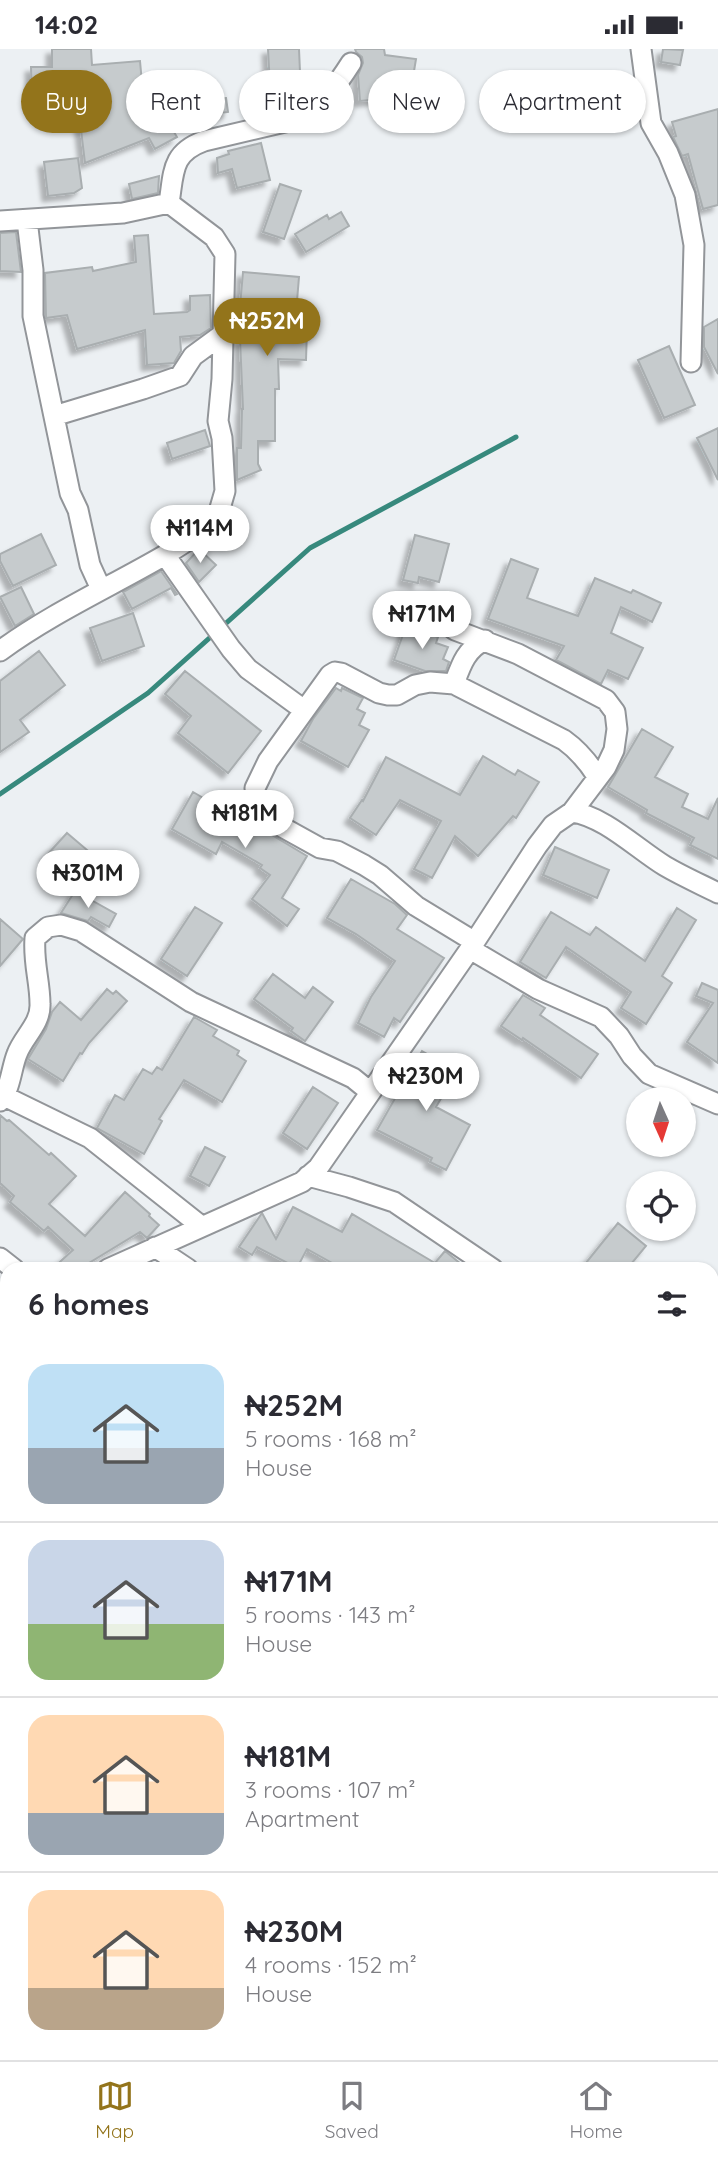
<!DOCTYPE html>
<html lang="en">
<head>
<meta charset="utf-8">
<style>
	:root { --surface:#fff; --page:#f7f7f7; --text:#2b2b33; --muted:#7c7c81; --line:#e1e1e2; --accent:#93741b }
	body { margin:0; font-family:Quicksand,sans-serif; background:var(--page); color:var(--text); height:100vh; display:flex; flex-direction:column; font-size:26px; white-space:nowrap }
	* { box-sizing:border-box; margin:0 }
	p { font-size:23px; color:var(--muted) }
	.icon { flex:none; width:38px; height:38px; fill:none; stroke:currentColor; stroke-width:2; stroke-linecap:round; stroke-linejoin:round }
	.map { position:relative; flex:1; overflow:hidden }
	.sheet { position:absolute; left:0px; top:1213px; width:719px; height:800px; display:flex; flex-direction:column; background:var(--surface); border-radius:21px 21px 0 0; box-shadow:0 2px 5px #0004 }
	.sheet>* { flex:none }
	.banner { position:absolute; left:21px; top:21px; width:677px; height:63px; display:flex; gap:14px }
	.needle { width:46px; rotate:177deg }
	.fabs { position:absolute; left:626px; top:1038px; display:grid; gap:14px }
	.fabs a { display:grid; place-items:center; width:70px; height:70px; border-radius:50%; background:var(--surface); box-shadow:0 2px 5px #0004; font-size:35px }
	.price { position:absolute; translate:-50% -60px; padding:0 16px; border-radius:24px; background:#fff; color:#222; font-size:23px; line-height:46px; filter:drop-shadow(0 2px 4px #0008) }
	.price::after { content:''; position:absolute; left:50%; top:42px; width:21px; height:16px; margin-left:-10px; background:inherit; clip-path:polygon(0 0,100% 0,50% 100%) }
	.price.selected { background:var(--accent); color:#fff }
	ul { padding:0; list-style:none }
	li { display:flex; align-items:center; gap:21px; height:175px; padding:0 28px }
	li+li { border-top:2px solid var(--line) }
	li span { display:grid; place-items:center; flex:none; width:196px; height:140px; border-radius:21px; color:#555 }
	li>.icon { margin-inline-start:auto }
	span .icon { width:84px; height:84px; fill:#fffc; stroke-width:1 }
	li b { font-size:30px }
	h2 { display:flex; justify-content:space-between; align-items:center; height:84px; padding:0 28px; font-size:30px }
	.chip { padding:0 24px; border-radius:32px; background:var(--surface); box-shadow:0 2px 5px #0004; font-size:24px; line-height:63px }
	.chip.selected { background:var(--accent); color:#fff }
	.status { display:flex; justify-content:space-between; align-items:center; height:49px; padding:0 35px; background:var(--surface); direction:ltr }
	.status svg { height:19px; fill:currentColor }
	.dock { display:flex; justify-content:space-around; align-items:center; height:98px; border-top:2px solid var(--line); background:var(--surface); font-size:19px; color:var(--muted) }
	.dock a { display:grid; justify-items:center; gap:4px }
	.dock .selected { color:var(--accent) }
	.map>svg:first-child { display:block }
</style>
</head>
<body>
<div class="status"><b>14:02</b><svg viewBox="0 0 49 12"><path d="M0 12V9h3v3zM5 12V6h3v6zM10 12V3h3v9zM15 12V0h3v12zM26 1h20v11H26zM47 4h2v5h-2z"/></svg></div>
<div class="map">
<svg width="718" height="2011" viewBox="0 0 718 2011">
	<defs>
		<filter id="shadow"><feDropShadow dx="-5.5" dy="5.5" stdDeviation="2" flood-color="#0004"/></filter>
	</defs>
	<rect width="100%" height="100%" fill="#ecf0f3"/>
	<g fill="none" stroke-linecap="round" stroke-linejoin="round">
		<path stroke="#37897d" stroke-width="5" d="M0,745L148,644L310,499L516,388"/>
	</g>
	<path fill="#c6cbcd" stroke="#a9aeb0" stroke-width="2" filter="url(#shadow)" d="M52,0H91L92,16L140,12L144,56L174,41L186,64L168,73L177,88L155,100L149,89L85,114L79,64L70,65L69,54L32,57L31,18H52Z
		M268,0H299L300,23H297L298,55L271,56Z
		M355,0H384L385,6L416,10L412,34L387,30L389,49L360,52L358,26L363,14L362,8L356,3Z
		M663,0L683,1L680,16L661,13Z
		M226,49L228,63L213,65L212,50Z
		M718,60V156L703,160L688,105L682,107L673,88L676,87L672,73Z
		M261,94L270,131L237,139L232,120L218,124L217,109L229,105L228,102Z
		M78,109L82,139L74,144L48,147L44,113Z
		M159,127L158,144L132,150L129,135Z
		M280,135L301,142L284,190L263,183Z
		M341,163L349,177L306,203L295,185L327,166L329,170Z
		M16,183L21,223L0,222V184Z
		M148,186L154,265L187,263L190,261V247L210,246L211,279L200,286L180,288L181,302L174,314L147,316L145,281L77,300L67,266L46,269L45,224L92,218L93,222L136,213L134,187Z
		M243,223L299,228L296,264L309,263V280H307L306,311L278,310L279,340H275V392H258V415L261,421L237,431V399H241L242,360H243L240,290H253L256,257H240Z
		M718,270V325L704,298V278Z
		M669,297L695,356L664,369L638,311Z
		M718,379V431L697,389Z
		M205,381L210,397L172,410L167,394Z
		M41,485L56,516L13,537L0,512V505Z
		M415,486L449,495L439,533L419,528L418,534L403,531Z
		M199,500L216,516L199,533L186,514Z
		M511,510L538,520L527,549L578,567L595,529L631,544L633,541L661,554L652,573L621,558L611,584L643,599L628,630L608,621L601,635L556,611L564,597L488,570Z
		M161,522L177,545L175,546L171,539L132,560L123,543Z
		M21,538L34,565L15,577L0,548Z
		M133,564L144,597L102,612L90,579Z
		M406,577L438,588L436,594L448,598L443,610L449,613L446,622H425L394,611Z
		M39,602L65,636L20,671L29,683L0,703V632Z
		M185,622L261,682L228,724L178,684L191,667L165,645Z
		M336,639L341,642L342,639L363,649L357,660L365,664L359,676L369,681L348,718L301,692L313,670Z
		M642,680L673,698L655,728L688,745L682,758L708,770L718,749V810L690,796L694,789L646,764L647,761L608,738Z
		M483,707L515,726L518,721L539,733L516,769L513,767L478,807L455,787L432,829L414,820L441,772L400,751L376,786L350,769L362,751L363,752L386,708L460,746Z
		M193,743L250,776L252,774L307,807L282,849L299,860L287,877L252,850L270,826L260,819L262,816L222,793L216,805L172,780Z
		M67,784L93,806L72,829L46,807Z
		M555,798L609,821L597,849L543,826Z
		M351,830L395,855L407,866L397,880L444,909L400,973L394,969L384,988L358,974L371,948L395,912L356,885L327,869Z
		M75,842L116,865L109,878L91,868L88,872L61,864Z
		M195,858L222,874L187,927L161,910Z
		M677,859L696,871L662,927L672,934L646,975L621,959L631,943L566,898L546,929L520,913L551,863L590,886L596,878L645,912Z
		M0,870L23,890L0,917Z
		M273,925L305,949L313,938L333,953L305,992L291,982L293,979L254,950Z
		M702,934L718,941V1014L687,993L713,954L696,947Z
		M107,940L113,945L116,942L127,952L89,994L82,1005L80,1004L63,1032L28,1010L46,980L52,963L60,953L81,971Z
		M523,946L545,959L540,966L598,1005L581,1029L523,989L522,991L501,977Z
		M194,968L217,981L213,987L239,1002L237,1006L246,1012L222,1053L184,1031L159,1070L162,1072L144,1105L97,1079L115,1046L124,1051L143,1020L152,1025L157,1018L162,1021Z
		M422,1002L457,1022L436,1058L470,1076L446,1121L430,1113L432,1109L377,1081Z
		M313,1038L338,1054L307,1100L283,1084Z
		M0,1066L7,1072L9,1071L49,1106L51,1104L76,1127L49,1155L85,1187L125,1143L150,1165L149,1167L159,1176L147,1189L140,1183L79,1220H52L73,1201L48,1178L44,1182L10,1153L14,1147L0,1134Z
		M205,1098L225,1108L209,1137L190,1127Z
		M293,1158L342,1183L352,1165L435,1214L445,1202L467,1220H343L307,1200L297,1219L257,1198L252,1206L239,1198L262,1164L276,1190Z
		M618,1174L646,1197L627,1220H581Z"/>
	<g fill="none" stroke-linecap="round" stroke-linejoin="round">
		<g stroke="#929599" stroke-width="23">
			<path id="minor" d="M641,0L651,74L668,104L685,146L694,196L691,313
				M169,154C174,123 171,104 204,92L302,69C323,55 337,36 351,14
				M27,171L33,221V267L70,444L78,461L90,516L101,540
				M0,172L123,164L169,154L214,188L225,205L222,330L218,372L222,389L225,442L216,473C199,484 183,495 165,506C110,538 52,564 0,602
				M54,367L143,340L180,327L193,307L223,285
				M165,506L231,600L248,620L304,661
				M454,635C461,616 466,600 485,591
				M572,763C604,767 637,800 665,817C682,827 700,835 718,844
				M475,893L416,857L380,826L364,816L337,802L320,799L264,768L257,759L255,739L268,712L330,626L335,623L341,624L379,644L388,646H397L415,636L430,633L454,635L564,691C578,701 588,713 597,727
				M470,900L538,940L601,968L619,987L632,1007L649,1025L718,1055
				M4,1047L90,1089L201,1177
				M0,1052C11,1039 11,1020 17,1005C23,988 41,975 40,955C40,932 33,914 35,889L48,878L61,876L81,882L191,953L353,1029L369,1042
				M308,1127L349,1138L394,1153L493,1220
				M155,1198L188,1220
				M0,1209L14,1220
				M108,1220L302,1133L318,1119L470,900L537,797L553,776L572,763L606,718L614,701L617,680L615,663L606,651L518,605L455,581L423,557
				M0,1291L7,1283
				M712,1342L718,1344
				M0,1377L7,1380
				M0,1602L7,1590
				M712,1615L718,1617
				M0,1722L7,1723
				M712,1756L718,1744
				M712,1889H718
				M496,2006V2011
				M680,2006L682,2011"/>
		</g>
		<use href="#minor" stroke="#fff" stroke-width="19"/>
	</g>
</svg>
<div class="fabs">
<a><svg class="needle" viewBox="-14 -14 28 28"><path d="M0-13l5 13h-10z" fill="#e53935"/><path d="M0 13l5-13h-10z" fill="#7c7c81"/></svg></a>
<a><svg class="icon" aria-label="locate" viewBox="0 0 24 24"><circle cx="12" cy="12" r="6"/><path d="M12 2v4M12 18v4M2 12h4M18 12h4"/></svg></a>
</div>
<b class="price selected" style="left:267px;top:309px">₦252M</b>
<b class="price" style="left:200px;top:516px">₦114M</b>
<b class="price" style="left:422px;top:602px">₦171M</b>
<b class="price" style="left:245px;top:801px">₦181M</b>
<b class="price" style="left:88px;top:861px">₦301M</b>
<b class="price" style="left:426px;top:1064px">₦230M</b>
<div class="banner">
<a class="chip selected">Buy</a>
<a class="chip">Rent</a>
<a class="chip">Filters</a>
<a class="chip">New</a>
<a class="chip">Apartment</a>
</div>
<section class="sheet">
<h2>6 homes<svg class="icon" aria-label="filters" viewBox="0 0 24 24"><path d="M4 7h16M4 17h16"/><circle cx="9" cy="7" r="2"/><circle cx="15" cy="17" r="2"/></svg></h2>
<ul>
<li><span style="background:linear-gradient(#bfe0f5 60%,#9aa5b1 0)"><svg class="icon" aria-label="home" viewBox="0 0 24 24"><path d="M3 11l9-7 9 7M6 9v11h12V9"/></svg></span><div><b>₦252M</b><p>5 rooms · 168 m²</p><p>House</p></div></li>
<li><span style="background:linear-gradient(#c9d6e8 60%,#8fb573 0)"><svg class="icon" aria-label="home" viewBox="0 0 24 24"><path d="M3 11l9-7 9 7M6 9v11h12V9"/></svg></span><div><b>₦171M</b><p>5 rooms · 143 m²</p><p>House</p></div></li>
<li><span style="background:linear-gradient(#ffd9b3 70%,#9aa5b1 0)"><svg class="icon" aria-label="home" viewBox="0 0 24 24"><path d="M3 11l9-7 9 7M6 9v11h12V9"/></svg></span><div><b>₦181M</b><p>3 rooms · 107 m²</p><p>Apartment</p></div></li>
<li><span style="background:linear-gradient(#ffd9b3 70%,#b9a48a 0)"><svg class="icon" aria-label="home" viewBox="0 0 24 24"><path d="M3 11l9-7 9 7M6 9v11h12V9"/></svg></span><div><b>₦230M</b><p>4 rooms · 152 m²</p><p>House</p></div></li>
</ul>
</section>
</div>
<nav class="dock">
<a class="selected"><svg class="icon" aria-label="map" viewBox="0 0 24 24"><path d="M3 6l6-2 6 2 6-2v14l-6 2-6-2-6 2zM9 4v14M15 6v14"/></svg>Map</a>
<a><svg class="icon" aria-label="saved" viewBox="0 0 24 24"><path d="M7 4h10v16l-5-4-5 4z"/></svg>Saved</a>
<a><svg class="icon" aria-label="home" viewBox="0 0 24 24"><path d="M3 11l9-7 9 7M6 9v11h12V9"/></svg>Home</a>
</nav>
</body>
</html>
